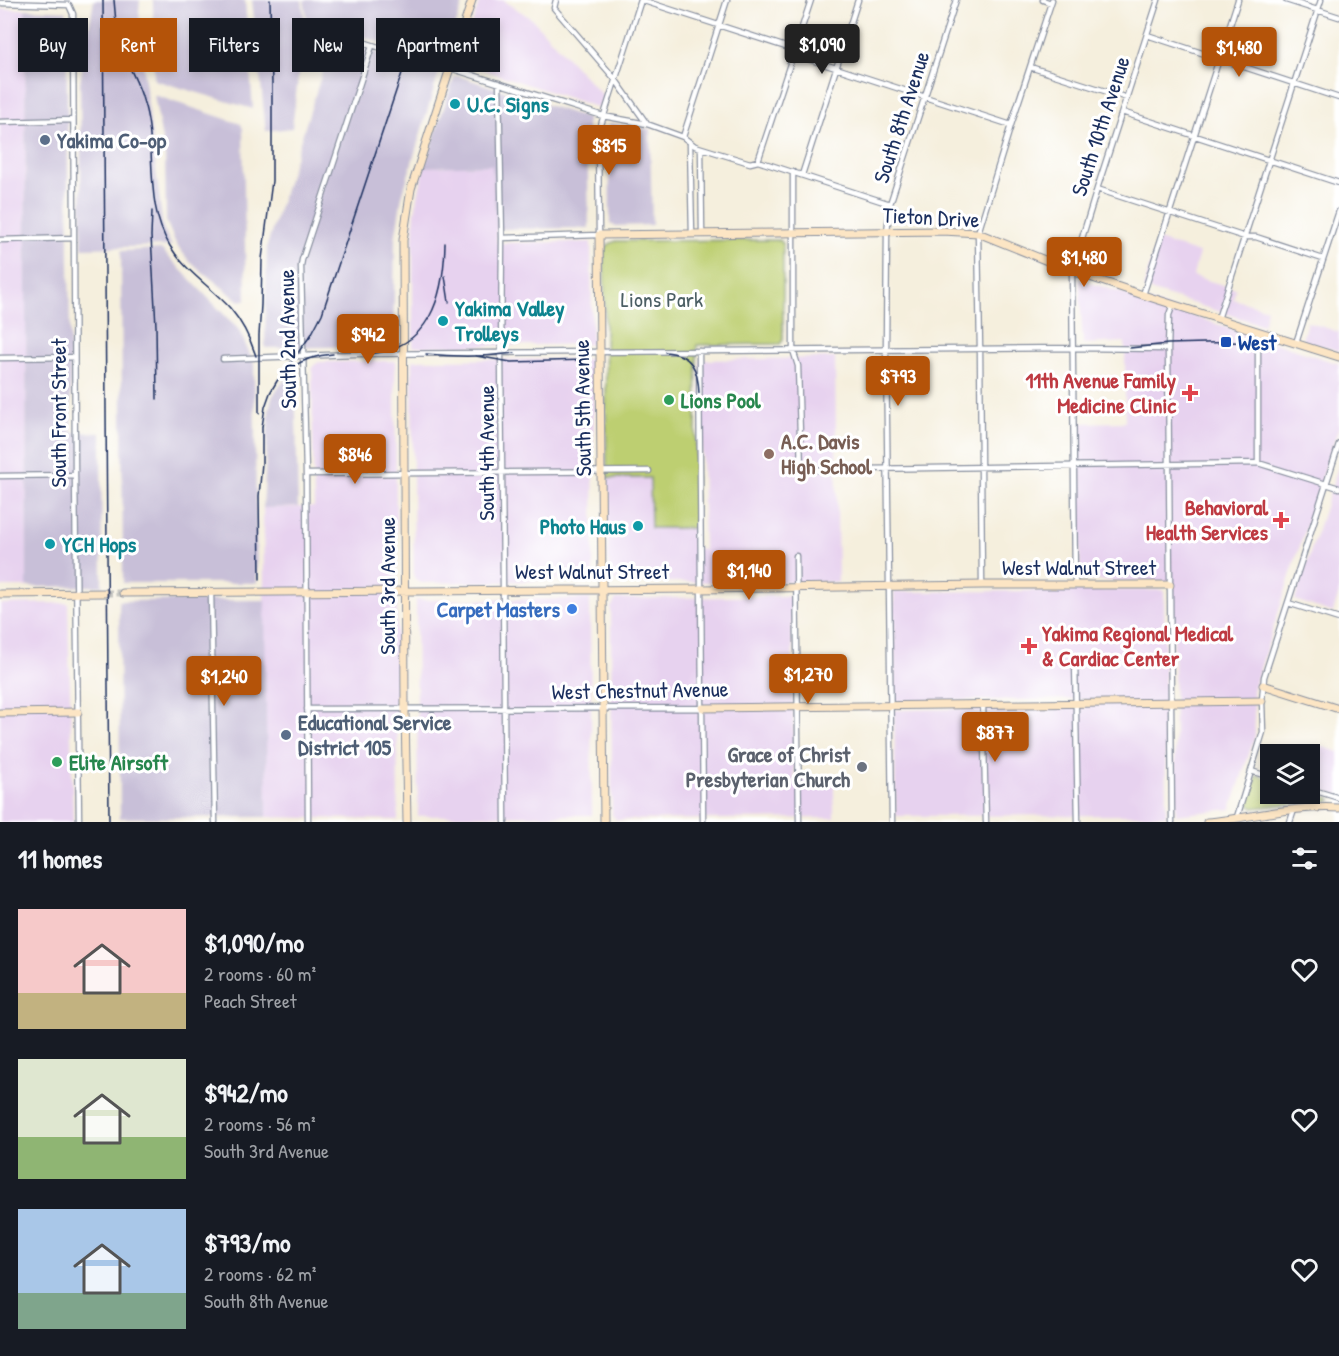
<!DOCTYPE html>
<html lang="en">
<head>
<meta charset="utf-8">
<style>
	:root { --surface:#171b24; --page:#20242c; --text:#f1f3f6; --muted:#9ea1a6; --accent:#b45309 }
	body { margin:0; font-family:"Patrick Hand",sans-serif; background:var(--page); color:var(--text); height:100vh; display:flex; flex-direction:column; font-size:22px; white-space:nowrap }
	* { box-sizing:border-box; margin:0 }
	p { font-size:20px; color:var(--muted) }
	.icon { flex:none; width:33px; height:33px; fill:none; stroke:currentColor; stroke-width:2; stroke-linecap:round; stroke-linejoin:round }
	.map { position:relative; height:822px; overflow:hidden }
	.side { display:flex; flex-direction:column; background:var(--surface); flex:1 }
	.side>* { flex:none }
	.guide { position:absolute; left:18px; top:18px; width:600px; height:54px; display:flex; gap:12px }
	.tools { position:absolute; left:1260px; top:744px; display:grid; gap:12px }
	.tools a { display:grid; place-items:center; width:60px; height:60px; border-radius:0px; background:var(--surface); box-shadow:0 3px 9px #0003; font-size:30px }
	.price { position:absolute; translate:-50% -51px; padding:0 14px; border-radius:6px; background:var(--accent); color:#fff; font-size:20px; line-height:39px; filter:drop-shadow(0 2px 3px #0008) }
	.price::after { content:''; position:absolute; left:50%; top:36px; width:18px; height:14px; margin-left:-9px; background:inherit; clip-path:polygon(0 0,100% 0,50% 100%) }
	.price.current { background:#222; color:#fff }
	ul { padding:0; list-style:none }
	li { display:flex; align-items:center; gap:18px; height:150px; padding:0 18px }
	li span { display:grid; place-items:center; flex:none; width:168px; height:120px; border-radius:0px; color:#555 }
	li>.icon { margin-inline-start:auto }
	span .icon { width:72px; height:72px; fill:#fffc; stroke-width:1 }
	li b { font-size:26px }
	h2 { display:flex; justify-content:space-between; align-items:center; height:72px; padding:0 18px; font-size:26px }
	.tag { padding:0 21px; border-radius:0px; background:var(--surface); box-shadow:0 3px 9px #0003; font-size:21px; line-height:54px }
	.tag.current { background:var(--accent); color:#fff }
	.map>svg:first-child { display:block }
</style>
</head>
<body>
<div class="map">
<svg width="1339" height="822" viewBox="0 0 1339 822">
	<rect width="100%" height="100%" fill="#fff"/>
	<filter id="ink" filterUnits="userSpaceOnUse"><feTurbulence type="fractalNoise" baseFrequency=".0167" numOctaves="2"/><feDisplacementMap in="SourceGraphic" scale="12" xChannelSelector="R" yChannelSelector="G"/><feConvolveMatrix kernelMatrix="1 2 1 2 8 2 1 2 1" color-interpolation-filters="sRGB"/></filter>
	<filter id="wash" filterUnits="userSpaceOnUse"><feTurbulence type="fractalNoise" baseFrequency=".008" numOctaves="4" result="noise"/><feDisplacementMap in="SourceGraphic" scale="24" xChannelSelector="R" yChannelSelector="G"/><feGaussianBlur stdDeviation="1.35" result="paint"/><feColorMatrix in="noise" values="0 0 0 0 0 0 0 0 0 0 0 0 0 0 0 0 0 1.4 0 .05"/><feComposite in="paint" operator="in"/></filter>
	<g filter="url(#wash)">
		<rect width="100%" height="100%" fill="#f5efdd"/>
		<path fill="#e7d2ef" d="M480,0H503L532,19L603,96L599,108L463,63L461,57Z
			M0,9H25L27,587H0Z
			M492,165L497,243L591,242L592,344L413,347V240L415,212L424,167Z
			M1158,240L1199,253L1193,276L1236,289L1233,299L1267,309L1263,325L1143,288Z
			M1079,279L1339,364V426L1253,690L1255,736L1231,809L1176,815L1173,582L1080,580L1079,423L1125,422V342L1083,344Z
			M1307,322L1339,332V351L1302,340Z
			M835,358L838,582H616L609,577L607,478H650L651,528H693V548L704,549L700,360Z
			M590,359L594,363L593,575L591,580L421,583L414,578L412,365L413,360Z
			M395,361L398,820L267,817L263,508L314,507L312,369L314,365L319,362H325Z
			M1339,464V593L1333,613L1295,600Z
			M1164,590L1166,815L896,816L894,710L1086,707V699L895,701L894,592Z
			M788,596L792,600L794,780L834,781V818L617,820L612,815L611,608L616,599Z
			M590,599L592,815L418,816L416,600Z
			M68,603L73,822H0V604Z
			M1320,746L1339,752V795L1310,786V778Z"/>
		<path fill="#c8bfd8" d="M94,0H140L139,11L145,81L163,228L172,246L82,248L80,82Z
			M153,0H245L253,109L154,80Z
			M252,0H302L305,20L292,128L266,131Z
			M304,0H464L445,58L441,61L307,19Z
			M25,9L66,11L71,432L101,433L102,586L27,587Z
			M333,39L439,72L402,196L395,239L393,346L265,348L267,246Z
			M458,76L587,118L589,228L496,229L492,165L424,167L454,78Z
			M154,95L241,124L243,129L246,301L238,300L189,261L176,244L166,221L165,157Z
			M609,123L650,129L652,225L615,226L610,224Z
			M161,249L239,330L254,364L257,583H123L121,251Z
			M295,370L298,507L263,508L269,410L272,397L282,383Z
			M265,600L267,817L120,818L119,601Z"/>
		<path fill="#bdcf71" stroke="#6c7f68" stroke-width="1.5" d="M780,240L783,245V340L780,344L697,345L695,528H651L650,478H607L604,251L609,244L616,241Z
			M1257,775L1270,779V794H1310V791L1330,798L1331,801L1309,802L1253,808L1249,805L1248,803Z"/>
	</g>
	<g filter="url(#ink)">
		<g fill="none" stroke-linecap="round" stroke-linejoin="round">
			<path stroke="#c9c9c4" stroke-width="7" stroke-dasharray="7 3.5" stroke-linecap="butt" d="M105,593H123"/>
			<g stroke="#888f9e" stroke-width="7">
				<path id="street" d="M556,0L554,8L615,79L647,124
					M1043,0L1051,3
					M1286,0L1339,17
					M0,3L69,5L73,14L75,475L79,822
					M1147,35L1339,98
					M344,36L438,66L450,68L603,116L647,124L683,137L695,146L750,163L758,161L890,204
					M1030,67L1127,98
					M499,83L502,238L501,353L505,822
					M1122,112L1339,183
					M0,122L73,120
					M683,137L727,0
					M690,144L692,234
					M701,148L702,233
					M758,161L811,0
					M793,172V350L798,366L801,470L1258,463L1339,488
					M802,175L858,0
					M1097,189L1245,237H1256L1323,259
					M502,238L599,235L598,134L641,0L789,48L799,56L1011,125
					M0,240L74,238
					M1143,295L1238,0
					M1218,319L1321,0
					M1258,331V463
					M1296,343L1339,211
					M699,351L703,822
					M0,358L74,357
					M223,359L354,354L1073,348L1168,349
					M306,474L649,471
					M0,476L75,475
					M796,556L799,822
					M982,585L980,349L978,233L1011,125L1052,0
					M1075,585L1072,271L1097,189L1158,0
					M211,593L215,822
					M1288,603L1339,619
					M1075,660L1078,822
					M983,704L986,822
					M307,709L703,708
					M1251,771L1270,777
					M1310,789L1339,798
					M1237,817L1263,732L1262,701L1264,677L1339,444
					M308,822L306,474L301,266L302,260L372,46
					M892,822L886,349L887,232L890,204L956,0
					M1172,822L1168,349L1169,315L1173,304
					M1290,822L1294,810"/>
			</g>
			<g stroke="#888f9e" stroke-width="9">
				<path id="secondary" d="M123,593L701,589L982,585H1170
					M0,594L105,593
					M1263,685L1339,709
					M703,708L1262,701
					M0,713L78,712
					M407,822L405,709L403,240L411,189L472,0
					M604,822L599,235L943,231L978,233L1072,271L1143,295L1339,357
					M1207,822C1251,818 1295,805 1339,808"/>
			</g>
			<use href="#street" stroke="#fff" stroke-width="4.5"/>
			<use href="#secondary" stroke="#fce5c4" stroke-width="7"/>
			<path stroke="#1b2f5e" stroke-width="1.5" d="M1130,348L1168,344L1242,342
				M665,352C692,354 698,369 699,393"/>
			<path stroke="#1b2f5e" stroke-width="1.5" d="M103,0L109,822
				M114,0C115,22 120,46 129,66C134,77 140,88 143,100C159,147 142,200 170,246C185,271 211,287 230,308C242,322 250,338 256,356
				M152,211L151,236L156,326L157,399
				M445,276L449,302
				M369,354C430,348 444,297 445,243
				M426,354C455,357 485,357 515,353
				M476,356L511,362L586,360
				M291,368C304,359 317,355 333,354
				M259,413V335L261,305L262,259L272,181V85L270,0
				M260,579L259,496L262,463V427L265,407L270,393L277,381L311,335L322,314L405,64"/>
		</g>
	</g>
	<g fill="#0f9aa8" stroke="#fff" stroke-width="2">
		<circle cx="455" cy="104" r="6"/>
		<circle cx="443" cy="321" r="6"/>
		<circle cx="638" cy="526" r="6"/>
		<circle cx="50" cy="544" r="6"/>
	</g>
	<g fill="#5c6f8a" stroke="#fff" stroke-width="2">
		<circle cx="45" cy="140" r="6"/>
		<circle cx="286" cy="735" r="6"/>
	</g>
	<rect fill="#1a4fb4" stroke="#fff" stroke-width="2" x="1220" y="336" width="12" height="12" rx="3"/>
	<g fill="#e0444e" stroke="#fff" stroke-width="2">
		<path d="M1187 384h6v6h6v6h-6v6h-6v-6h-6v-6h6z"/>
		<path d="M1278 511h6v6h6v6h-6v6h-6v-6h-6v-6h6z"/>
		<path d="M1026 637h6v6h6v6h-6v6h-6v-6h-6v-6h6z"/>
	</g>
	<g fill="#2e9e5b" stroke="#fff" stroke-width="2">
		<circle cx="669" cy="400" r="6"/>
		<circle cx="57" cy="762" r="6"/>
	</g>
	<circle fill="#8d6e63" stroke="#fff" stroke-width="2" cx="769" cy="454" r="6"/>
	<circle fill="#3f7fe0" stroke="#fff" stroke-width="2" cx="572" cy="609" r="6"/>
	<circle fill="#6b7280" stroke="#fff" stroke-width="2" cx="862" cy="767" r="6"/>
	<g text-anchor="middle" stroke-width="6" stroke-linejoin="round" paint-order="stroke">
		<g font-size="22" font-weight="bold" fill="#0d838f" stroke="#fff" text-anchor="start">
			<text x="467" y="112">U.C. Signs</text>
			<text x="455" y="316">Yakima Valley<tspan x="455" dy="25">Trolleys</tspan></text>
			<text x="626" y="534" text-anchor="end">Photo Haus</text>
			<text x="62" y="552">YCH Hops</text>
		</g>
		<g font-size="22" fill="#1b2f5e" stroke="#fff">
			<text transform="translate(901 117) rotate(-72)" y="8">South 8th Avenue</text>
			<text transform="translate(1100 126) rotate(-72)" y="8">South 10th Avenue</text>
			<text transform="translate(931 217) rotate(3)" y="8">Tieton Drive</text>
			<text transform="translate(287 339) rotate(-91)" y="8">South 2nd Avenue</text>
			<text transform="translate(582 408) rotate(-91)" y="8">South 5th Avenue</text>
			<text transform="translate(58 413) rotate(-90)" y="8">South Front Street</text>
			<text transform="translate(486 453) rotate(-90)" y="8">South 4th Avenue</text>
			<text x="1079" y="575">West Walnut Street</text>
			<text x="592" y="579">West Walnut Street</text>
			<text transform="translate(387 586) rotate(-90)" y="8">South 3rd Avenue</text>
			<text transform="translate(640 690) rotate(-1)" y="8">West Chestnut Avenue</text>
		</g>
		<g font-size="22" font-weight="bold" fill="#4e5e75" stroke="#fff" text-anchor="start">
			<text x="57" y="148">Yakima Co-op</text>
			<text x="298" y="730">Educational Service<tspan x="298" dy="25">District 105</tspan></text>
		</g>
		<g font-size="22" fill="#4c5f64" stroke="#fff">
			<text x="662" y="307">Lions Park</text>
		</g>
		<g font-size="22" font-weight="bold" fill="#164399" stroke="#fff" text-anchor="start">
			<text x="1238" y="350">West</text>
		</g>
		<g font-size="22" font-weight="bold" fill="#be3a42" stroke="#fff" text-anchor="end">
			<text x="1176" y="388">11th Avenue Family<tspan x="1176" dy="25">Medicine Clinic</tspan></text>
			<text x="1268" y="515">Behavioral<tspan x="1268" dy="25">Health Services</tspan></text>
			<text x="1042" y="641" text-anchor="start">Yakima Regional Medical<tspan x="1042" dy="25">&amp; Cardiac Center</tspan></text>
		</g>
		<g font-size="22" font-weight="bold" fill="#27864d" stroke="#fff" text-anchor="start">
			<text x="681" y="408">Lions Pool</text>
			<text x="69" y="770">Elite Airsoft</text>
		</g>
		<g font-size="22" font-weight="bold" fill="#785e54" stroke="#fff" text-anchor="start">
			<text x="781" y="449">A.C. Davis<tspan x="781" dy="25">High School</tspan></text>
		</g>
		<g font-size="22" font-weight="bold" fill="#366cbe" stroke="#fff" text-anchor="end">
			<text x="560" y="617">Carpet Masters</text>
		</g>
		<g font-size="22" font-weight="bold" fill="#5b616d" stroke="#fff" text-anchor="end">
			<text x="850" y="762">Grace of Christ<tspan x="850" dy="25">Presbyterian Church</tspan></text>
		</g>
	</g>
</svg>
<div class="tools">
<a><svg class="icon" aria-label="layers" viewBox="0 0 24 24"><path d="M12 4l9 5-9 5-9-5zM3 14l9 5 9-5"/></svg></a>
</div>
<b class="price current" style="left:822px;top:75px">$1,090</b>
<b class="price" style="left:1239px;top:78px">$1,480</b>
<b class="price" style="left:609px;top:176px">$815</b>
<b class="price" style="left:1084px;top:288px">$1,480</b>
<b class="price" style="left:368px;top:365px">$942</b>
<b class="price" style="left:898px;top:407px">$793</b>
<b class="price" style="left:355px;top:485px">$846</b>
<b class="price" style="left:749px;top:601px">$1,140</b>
<b class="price" style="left:808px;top:705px">$1,270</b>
<b class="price" style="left:224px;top:707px">$1,240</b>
<b class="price" style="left:995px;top:763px">$877</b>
<div class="guide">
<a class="tag">Buy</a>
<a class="tag current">Rent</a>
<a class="tag">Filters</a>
<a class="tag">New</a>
<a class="tag">Apartment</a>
</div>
</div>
<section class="side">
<h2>11 homes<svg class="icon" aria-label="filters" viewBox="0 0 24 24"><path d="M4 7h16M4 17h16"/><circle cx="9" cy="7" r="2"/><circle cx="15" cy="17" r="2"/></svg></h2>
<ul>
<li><span style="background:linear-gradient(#f6c9c9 70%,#c2b280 0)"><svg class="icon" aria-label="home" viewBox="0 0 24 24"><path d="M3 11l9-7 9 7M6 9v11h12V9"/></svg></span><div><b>$1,090/mo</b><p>2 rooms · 60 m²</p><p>Peach Street</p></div><svg class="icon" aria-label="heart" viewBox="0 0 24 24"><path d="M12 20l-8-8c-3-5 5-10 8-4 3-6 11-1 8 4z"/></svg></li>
<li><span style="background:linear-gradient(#dfe7d0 65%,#8fb573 0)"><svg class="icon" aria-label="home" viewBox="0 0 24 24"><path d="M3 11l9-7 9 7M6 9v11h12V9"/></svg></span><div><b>$942/mo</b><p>2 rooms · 56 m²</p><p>South 3rd Avenue</p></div><svg class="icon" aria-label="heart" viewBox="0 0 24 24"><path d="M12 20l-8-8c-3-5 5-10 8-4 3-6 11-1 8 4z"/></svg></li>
<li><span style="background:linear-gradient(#a9c7e8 70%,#7fa58c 0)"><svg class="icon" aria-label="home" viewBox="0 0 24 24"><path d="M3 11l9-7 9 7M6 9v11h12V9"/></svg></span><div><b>$793/mo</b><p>2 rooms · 62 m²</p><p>South 8th Avenue</p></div><svg class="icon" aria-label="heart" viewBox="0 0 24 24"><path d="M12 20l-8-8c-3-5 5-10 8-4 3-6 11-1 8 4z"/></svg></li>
</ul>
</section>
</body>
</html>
